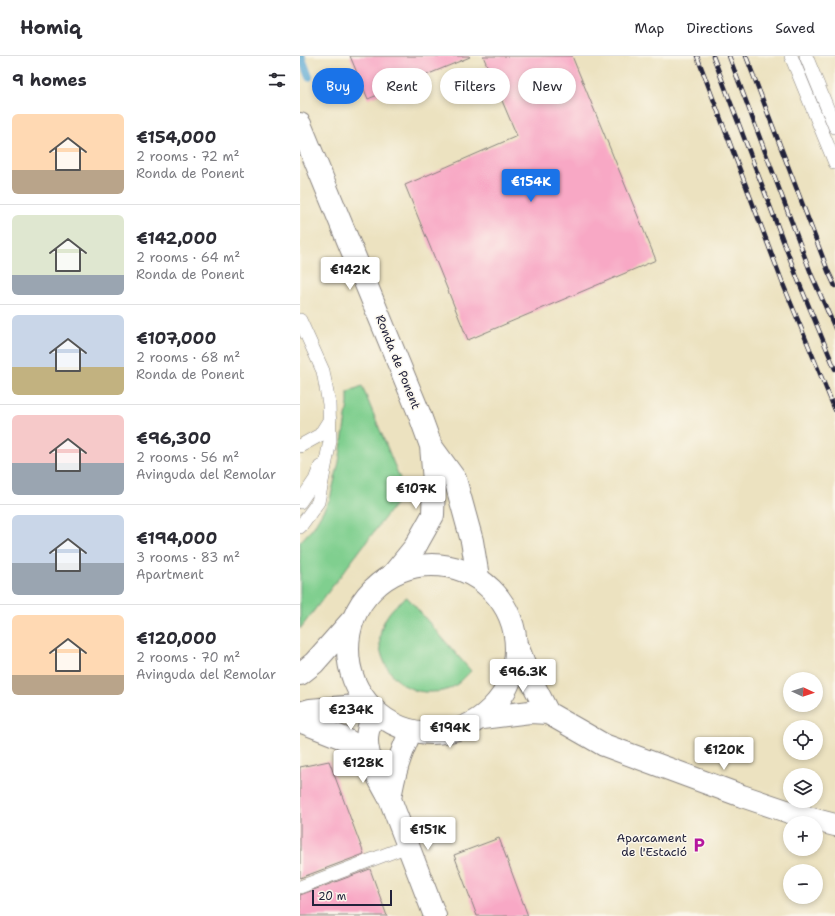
<!DOCTYPE html>
<html lang="en">
<head>
<meta charset="utf-8">
<style>
	:root { --surface:#fff; --page:#f7f7f7; --text:#2b2b33; --muted:#7c7c81; --line:#e1e1e2; --accent:#1a73e8 }
	body { margin:0; font-family:"Shantell Sans",sans-serif; background:var(--page); color:var(--text); height:100vh; display:flex; flex-direction:column; font-size:15px; white-space:nowrap }
	* { box-sizing:border-box; margin:0 }
	p { font-size:13px; color:var(--muted) }
	.icon { flex:none; width:22px; height:22px; fill:none; stroke:currentColor; stroke-width:2; stroke-linecap:round; stroke-linejoin:round }
	.map { position:relative; flex:1; overflow:hidden }
	.side { display:flex; flex-direction:column; background:var(--surface); width:300px }
	.side>* { flex:none }
	.banner { position:absolute; left:12px; top:12px; width:380px; height:36px; display:flex; gap:8px }
	.needle { width:26px; rotate:94deg }
	.tools { position:absolute; left:483px; top:616px; display:grid; gap:8px }
	.tools a { display:grid; place-items:center; width:40px; height:40px; border-radius:50%; background:var(--surface); box-shadow:0 2px 6px #0003; font-size:20px }
	.scale { position:absolute; left:12px; bottom:10px; width:80px; box-sizing:border-box; padding-left:4px; border:2px solid #22223b; border-top:0; font-size:11px; line-height:14px; white-space:nowrap; color:#22223b; -webkit-text-stroke:3px #fbf7ec; paint-order:stroke }
	.price { position:absolute; translate:-50% -34px; padding:0 9px; border-radius:4px; background:#fff; color:#222; font-size:13px; line-height:26px; filter:drop-shadow(0 1px 2px #0008) }
	.price::after { content:''; position:absolute; left:50%; top:24px; width:12px; height:9px; margin-left:-6px; background:inherit; clip-path:polygon(0 0,100% 0,50% 100%) }
	.price.on { background:var(--accent); color:#fff }
	ul { padding:0; list-style:none }
	li { display:flex; align-items:center; gap:12px; height:100px; padding:0 12px }
	li+li { border-top:1px solid var(--line) }
	li span { display:grid; place-items:center; flex:none; width:112px; height:80px; border-radius:6px; color:#555 }
	li>.icon { margin-inline-start:auto }
	span .icon { width:48px; height:48px; fill:#fffc; stroke-width:1 }
	li b { font-size:17px }
	h2 { display:flex; justify-content:space-between; align-items:center; height:48px; padding:0 12px; font-size:17px }
	.pill { padding:0 14px; border-radius:18px; background:var(--surface); box-shadow:0 2px 6px #0003; font-size:14px; line-height:36px }
	.pill.on { background:var(--accent); color:#fff }
	header { display:flex; align-items:center; gap:24px; box-sizing:border-box; height:56px; padding:0 20px; background:var(--surface); border-bottom:1px solid var(--line) }
	header strong { font-size:19px }
	nav { display:flex; gap:22px; margin-inline-start:auto; font-size:14px }
	main { display:flex; flex:1; min-height:0 }
	.map>svg:first-child { display:block }
</style>
</head>
<body>
<header>
<strong>Homiq</strong>
<nav><a>Map</a><a>Directions</a><a>Saved</a></nav>
</header>
<main>
<section class="side">
<h2>9 homes<svg class="icon" aria-label="filters" viewBox="0 0 24 24"><path d="M4 7h16M4 17h16"/><circle cx="9" cy="7" r="2"/><circle cx="15" cy="17" r="2"/></svg></h2>
<ul>
<li><span style="background:linear-gradient(#ffd9b3 70%,#b9a48a 0)"><svg class="icon" aria-label="home" viewBox="0 0 24 24"><path d="M3 11l9-7 9 7M6 9v11h12V9"/></svg></span><div><b>€154,000</b><p>2 rooms · 72 m²</p><p>Ronda de Ponent</p></div></li>
<li><span style="background:linear-gradient(#dfe7d0 75%,#9aa5b1 0)"><svg class="icon" aria-label="home" viewBox="0 0 24 24"><path d="M3 11l9-7 9 7M6 9v11h12V9"/></svg></span><div><b>€142,000</b><p>2 rooms · 64 m²</p><p>Ronda de Ponent</p></div></li>
<li><span style="background:linear-gradient(#c9d6e8 65%,#c2b280 0)"><svg class="icon" aria-label="home" viewBox="0 0 24 24"><path d="M3 11l9-7 9 7M6 9v11h12V9"/></svg></span><div><b>€107,000</b><p>2 rooms · 68 m²</p><p>Ronda de Ponent</p></div></li>
<li><span style="background:linear-gradient(#f6c9c9 60%,#9aa5b1 0)"><svg class="icon" aria-label="home" viewBox="0 0 24 24"><path d="M3 11l9-7 9 7M6 9v11h12V9"/></svg></span><div><b>€96,300</b><p>2 rooms · 56 m²</p><p>Avinguda del Remolar</p></div></li>
<li><span style="background:linear-gradient(#c9d6e8 60%,#9aa5b1 0)"><svg class="icon" aria-label="home" viewBox="0 0 24 24"><path d="M3 11l9-7 9 7M6 9v11h12V9"/></svg></span><div><b>€194,000</b><p>3 rooms · 83 m²</p><p>Apartment</p></div></li>
<li><span style="background:linear-gradient(#ffd9b3 75%,#b9a48a 0)"><svg class="icon" aria-label="home" viewBox="0 0 24 24"><path d="M3 11l9-7 9 7M6 9v11h12V9"/></svg></span><div><b>€120,000</b><p>2 rooms · 70 m²</p><p>Avinguda del Remolar</p></div></li>
</ul>
</section>
<div class="map">
<svg width="535" height="860" viewBox="0 0 535 860">
	<rect width="100%" height="100%" fill="#fbf7ec"/>
	<filter id="ink" filterUnits="userSpaceOnUse"><feTurbulence type="fractalNoise" baseFrequency=".025" numOctaves="2"/><feDisplacementMap in="SourceGraphic" scale="8" xChannelSelector="R" yChannelSelector="G"/><feConvolveMatrix kernelMatrix="1 2 1 2 8 2 1 2 1" color-interpolation-filters="sRGB"/></filter>
	<filter id="wash" filterUnits="userSpaceOnUse"><feTurbulence type="fractalNoise" baseFrequency=".012" numOctaves="4" result="noise"/><feDisplacementMap in="SourceGraphic" scale="16" xChannelSelector="R" yChannelSelector="G"/><feGaussianBlur stdDeviation="0.9" result="paint"/><feColorMatrix in="noise" values="0 0 0 0 0 0 0 0 0 0 0 0 0 0 0 0 0 1.4 0 .05"/><feComposite in="paint" operator="in"/></filter>
	<g filter="url(#wash)">
		<rect width="100%" height="100%" fill="#ece2c0"/>
		<path fill="#80cf8f" stroke="#517865" d="M62,330L105,435L0,573V486L13,472L30,443L39,406L48,348V336Z
			M107,541L171,615C164,622 158,629 149,633C142,636 133,636 125,636C94,634 71,598 83,568C88,556 96,548 107,541Z"/>
		<g fill="none" stroke-linecap="round" stroke-linejoin="round">
			<path stroke="#59a7d2" stroke-width="8" d="M1,0L9,21"/>
		</g>
		<g id="blocks">
			<path fill="#f8a8c5" d="M50,0H169L170,1L68,43Z
				M183,0H272L356,204L168,284L105,129L217,80Z
				M29,705L64,798L0,822V711Z
				M199,782L228,860H177L154,799Z
				M70,813L87,860H0V839Z"/>
		</g>
	</g>
	<g filter="url(#ink)">
		<use href="#blocks" fill-opacity="0" stroke="#87827e" stroke-width="1"/>
		<g fill="none" stroke-linecap="round" stroke-linejoin="round">
			<g stroke="#87827e" stroke-width="14">
				<path id="service" d="M491,0L535,107
					M506,0L535,71
					M0,264L23,315L29,348L30,385L18,446L0,471
					M0,390L20,379L30,363
					M0,446L15,424L20,411
					M0,831L108,790"/>
			</g>
			<g stroke="#87827e" stroke-width="24">
				<path id="minor" d="M0,68L119,357L131,390L155,423L172,485L178,521
					M94,517L115,491L133,459L134,425L131,390"/>
			</g>
			<g stroke="#87827e" stroke-width="24">
				<path id="tertiary" d="M48 593a84 84 0 1 1 168 0a84 84 0 1 1-168 0Z
					M218,592L229,620L248,657
					M0,618L14,607L53,563
					M73,656C71,665 67,674 67,683C66,702 81,727 90,743L135,860
					M0,657L10,654L68,649
					M182,662L230,656L248,657L304,689L442,740L504,761L535,769
					M0,666L5,667L43,682L68,697
					M90,743C94,717 100,699 111,675"/>
			</g>
			<use href="#service" stroke="#fff" stroke-width="13"/>
			<use href="#minor" stroke="#fff" stroke-width="22"/>
			<use href="#tertiary" stroke="#fff" stroke-width="22"/>
			<g stroke="#22223b" stroke-width="4.5">
				<path id="rail" d="M397,0L483,228L535,354
					M413,0L498,224L535,313
					M429,0L512,220L535,272
					M446,0L528,215L535,230"/>
			</g>
			<use href="#rail" stroke="#fbf7ec" stroke-width="3" stroke-dasharray="9" stroke-linecap="butt"/>
		</g>
	</g>
	<defs>
		<g id="parking-bare" transform="scale(1.2)"><path d="M-3.5-5.5H1a3.5 3.5 0 0 1 0 7H-1V5.5H-3.5ZM-1-3.4V-.6H.8a1.4 1.4 0 0 0 0-2.8Z" fill="#b5179e" stroke="#fbf7ec" stroke-width="2.5" paint-order="stroke"/></g>
	</defs>
	<g fill-rule="evenodd">
		<use href="#parking-bare" x="399" y="789"/>
	</g>
	<g text-anchor="middle" stroke-width="3" stroke-linejoin="round" paint-order="stroke">
		<g font-size="12" fill="#22223b" stroke="#fbf7ec">
			<text transform="translate(98 306) rotate(68)" y="4">Ronda de Ponent</text>
		</g>
		<g font-size="12" fill="#22223b" stroke="#fbf7ec" text-anchor="end">
			<text x="387" y="786">Aparcament<tspan x="387" dy="14">de l'Estació</tspan></text>
		</g>
	</g>
</svg>
<div class="tools">
<a><svg class="needle" viewBox="-14 -14 28 28"><path d="M0-13l5 13h-10z" fill="#e53935"/><path d="M0 13l5-13h-10z" fill="#7c7c81"/></svg></a>
<a><svg class="icon" aria-label="locate" viewBox="0 0 24 24"><circle cx="12" cy="12" r="6"/><path d="M12 2v4M12 18v4M2 12h4M18 12h4"/></svg></a>
<a><svg class="icon" aria-label="layers" viewBox="0 0 24 24"><path d="M12 4l9 5-9 5-9-5zM3 14l9 5 9-5"/></svg></a>
<a>+</a>
<a>−</a>
</div>
<div class="scale">20 m</div>
<b class="price on" style="left:231px;top:147px">€154K</b>
<b class="price" style="left:50px;top:235px">€142K</b>
<b class="price" style="left:116px;top:454px">€107K</b>
<b class="price" style="left:223px;top:637px">€96.3K</b>
<b class="price" style="left:51px;top:675px">€234K</b>
<b class="price" style="left:150px;top:693px">€194K</b>
<b class="price" style="left:424px;top:715px">€120K</b>
<b class="price" style="left:63px;top:728px">€128K</b>
<b class="price" style="left:128px;top:795px">€151K</b>
<div class="banner">
<a class="pill on">Buy</a>
<a class="pill">Rent</a>
<a class="pill">Filters</a>
<a class="pill">New</a>
</div>
</div>
</main>
</body>
</html>
